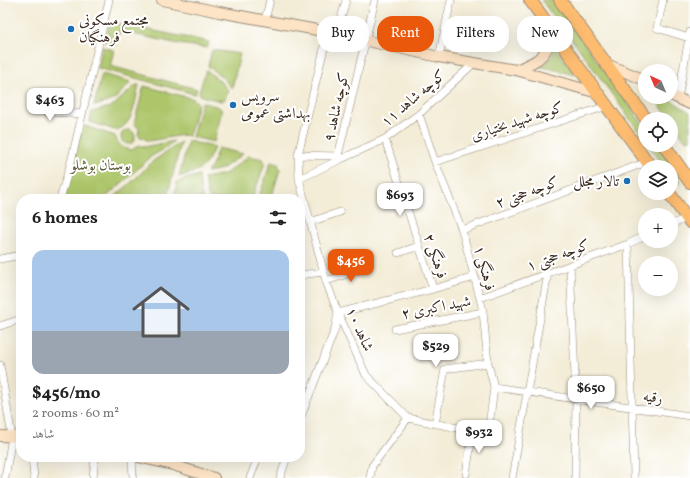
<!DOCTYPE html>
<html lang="en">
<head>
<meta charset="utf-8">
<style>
	:root { --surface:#fff; --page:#f6f6f6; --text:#222; --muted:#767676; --accent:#ea580c }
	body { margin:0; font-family:Vollkorn,Amiri,serif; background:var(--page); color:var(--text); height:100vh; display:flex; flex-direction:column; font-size:15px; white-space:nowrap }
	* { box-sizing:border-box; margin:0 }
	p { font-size:13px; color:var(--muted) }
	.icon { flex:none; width:22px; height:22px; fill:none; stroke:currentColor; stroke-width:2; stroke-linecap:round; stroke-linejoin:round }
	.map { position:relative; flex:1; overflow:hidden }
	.details { position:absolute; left:16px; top:194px; width:289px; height:268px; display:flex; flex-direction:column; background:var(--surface); border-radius:16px; box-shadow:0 4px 16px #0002 }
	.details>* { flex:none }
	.banner { position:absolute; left:317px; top:16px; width:313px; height:36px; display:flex; gap:8px }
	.needle { width:26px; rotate:316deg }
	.tools { position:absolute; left:638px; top:64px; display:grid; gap:8px }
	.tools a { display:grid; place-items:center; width:40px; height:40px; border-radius:50%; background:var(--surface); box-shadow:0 4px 16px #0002; font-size:20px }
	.price { position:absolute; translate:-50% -34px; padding:0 9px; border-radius:8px; background:#fff; color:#222; font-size:13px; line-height:26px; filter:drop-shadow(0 1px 2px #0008) }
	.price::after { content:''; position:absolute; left:50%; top:24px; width:12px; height:9px; margin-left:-6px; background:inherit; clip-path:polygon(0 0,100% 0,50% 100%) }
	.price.selected { background:var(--accent); color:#fff }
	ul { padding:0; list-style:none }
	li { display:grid; align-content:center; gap:8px; height:212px; padding:0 16px }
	li span { display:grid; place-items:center; height:124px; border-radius:12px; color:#555 }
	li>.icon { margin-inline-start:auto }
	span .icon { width:72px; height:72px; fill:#fffc; stroke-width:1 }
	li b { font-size:17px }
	h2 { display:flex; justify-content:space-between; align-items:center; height:48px; padding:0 16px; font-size:17px }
	.chip { padding:0 14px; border-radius:16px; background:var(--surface); box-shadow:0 4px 16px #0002; font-size:14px; line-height:36px }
	.chip.selected { background:var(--accent); color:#fff }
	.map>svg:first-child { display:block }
</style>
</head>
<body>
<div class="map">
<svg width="690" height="478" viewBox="0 0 690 478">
	<rect width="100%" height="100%" fill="#fff"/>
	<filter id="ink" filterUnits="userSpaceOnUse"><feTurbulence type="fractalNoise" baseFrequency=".025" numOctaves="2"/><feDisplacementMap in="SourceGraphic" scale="8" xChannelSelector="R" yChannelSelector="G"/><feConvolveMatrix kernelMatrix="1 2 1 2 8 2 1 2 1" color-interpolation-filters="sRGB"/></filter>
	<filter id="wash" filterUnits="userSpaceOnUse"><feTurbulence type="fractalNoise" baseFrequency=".012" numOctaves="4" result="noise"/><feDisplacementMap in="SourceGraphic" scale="16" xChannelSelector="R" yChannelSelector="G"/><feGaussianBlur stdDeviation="0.9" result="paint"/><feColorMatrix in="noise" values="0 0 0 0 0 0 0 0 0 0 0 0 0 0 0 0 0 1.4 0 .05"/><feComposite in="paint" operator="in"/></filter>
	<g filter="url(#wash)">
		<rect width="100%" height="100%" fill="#f3ecd6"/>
		<path fill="#adc66b" stroke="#747844" d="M541,0H553L645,127V140L580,50Z
			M110,22L209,42L207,48L179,44L120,31L115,45L105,42Z
			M554,46L575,75L540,66C551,60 553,59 554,46Z
			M102,47L114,50L110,66L197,89L195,94L98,68Z
			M212,50L240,54L232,88L221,76L208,66Z
			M206,70L218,79L228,90L225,99L221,101L201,96L199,92Z
			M102,74L131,82L114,100L94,106Z
			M136,85H139C135,100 134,127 115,130L90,122L92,112L110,107L115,104Z
			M144,86L194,99L198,104L189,136L183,135L149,141L139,136L138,134C140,129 139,127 134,124Z
			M654,97H665L690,112V139L686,141L671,119H670Z
			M202,102L219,107L222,110L214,142L192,137Z
			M85,126L115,136C118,145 123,149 132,150L139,145L144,147L174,141L164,149L152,156L104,199H64L82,127Z
			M121 137a7 7 0 1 1 14 0a7 7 0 1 1-14 0Z
			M188,141L214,147C206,169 200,170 179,177Z
			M181,142L167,199H112L134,180L153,161Z
			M648,145H658L675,168L681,185L671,174V167H665Z
			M218,148L243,154L222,169L207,172L212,166Z
			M249,156L263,159L265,163L252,199H209L204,178L225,174Z
			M271,162L278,164L280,169L271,199H258Z
			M199,175L201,194L203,199H175L174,198L177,182Z"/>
	</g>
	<g filter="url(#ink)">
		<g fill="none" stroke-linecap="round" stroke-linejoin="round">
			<g stroke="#978b7a" stroke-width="8">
				<path id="minor" d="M663,0L657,28L689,38
					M265,20L270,0
					M328,32L298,155L299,179L326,281L338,313L366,375L408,418L488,434L494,387L488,363L483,312L480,298L462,230L435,162L419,114
					M337,34L346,0
					M439,57L451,0
					M47,98L48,112L82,114
					M678,98L690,32
					M385,139L433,289
					M298,155L338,156L341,159L385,139L419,114L474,63
					M338,156L375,0
					M435,162L607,106
					M299,179L341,159
					M60,199L71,162L109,0
					M310,222L340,212
					M671,225L686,218
					M462,230L647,162
					M628,244L634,478
					M398,253L419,246
					M0,259L21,255
					M570,265L576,398L575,478
					M300,275L323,272
					M326,281L369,267
					M480,298L628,244L645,236
					M0,326L21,319
					M395,329L483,312
					M0,365L12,437L5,478
					M494,387L690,416
					M300,419L335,329L338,313L433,289L475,277
					M435,424L445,369L488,363
					M32,457L34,478
					M132,457L133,478
					M466,474L473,431
					M93,478L95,457
					M250,478L257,460
					M280,478L287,457
					M370,478L372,466L408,418
					M512,478L548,273"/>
			</g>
			<g stroke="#978b7a" stroke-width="12">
				<path id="secondary" d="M162,0L219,12L328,32L439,57L516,70L598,93
					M606,64L645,80
					M516,70C528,65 542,60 547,48C549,41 547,29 547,22
					M671,95L690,104
					M0,436L21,437
					M138,457L173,465L214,478"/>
			</g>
			<g stroke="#978b7a" stroke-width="14">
				<path id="primary" d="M530,0L651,167
					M560,0L646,119
					M664,145L690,182
					M669,193L690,222"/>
			</g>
			<use href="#minor" stroke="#fff" stroke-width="7"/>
			<use href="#secondary" stroke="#fee4c6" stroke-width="10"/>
			<use href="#primary" stroke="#fdbc70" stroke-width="12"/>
		</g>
	</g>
	<g fill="#1f6fb2" stroke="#fff" stroke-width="1.5">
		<circle cx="71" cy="29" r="4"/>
		<circle cx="233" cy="105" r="4"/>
		<circle cx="627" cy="181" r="4"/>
	</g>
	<g text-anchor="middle" stroke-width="4" stroke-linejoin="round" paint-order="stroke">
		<g font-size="15" fill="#3b2a1e" stroke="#fff" text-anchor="start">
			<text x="79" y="25">مجتمع مسکونی<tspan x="79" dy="17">فرهنگیان</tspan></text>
			<text x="241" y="101">سرویس<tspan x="241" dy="17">بهداشتی عمومی</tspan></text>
			<text x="619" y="186" text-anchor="end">تالار مجلل</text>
		</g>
		<g font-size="15" fill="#3b2a1e" stroke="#fff">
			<text transform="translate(413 98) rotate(-40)" y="5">کوچه شاهد ۱۱</text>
			<text transform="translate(336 107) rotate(-77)" y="5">کوچه شاهد ۹</text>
			<text transform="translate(517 121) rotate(-18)" y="5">کوچه شهید بختیاری</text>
			<text transform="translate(527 192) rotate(-20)" y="5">کوچه حجتی ۲</text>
			<text transform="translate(558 255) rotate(-20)" y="5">کوچه حجتی ۱</text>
			<text transform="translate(436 256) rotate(72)" y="5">فرهنگی ۲</text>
			<text transform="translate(485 268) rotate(75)" y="5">فرهنگی ۱</text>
			<text transform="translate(436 307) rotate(-11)" y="5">شهید اکبری ۲</text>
			<text transform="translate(360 329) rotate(66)" y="5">شاهد ۱۰</text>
			<text transform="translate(653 397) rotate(9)" y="5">رقیه</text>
		</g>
		<g font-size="15" fill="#5d5935" stroke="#fff">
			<text x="101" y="170">بوستان بوشلو</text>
		</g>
	</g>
</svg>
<div class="tools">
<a><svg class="needle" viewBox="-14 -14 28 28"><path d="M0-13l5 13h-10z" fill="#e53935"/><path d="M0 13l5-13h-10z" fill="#767676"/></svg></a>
<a><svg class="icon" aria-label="locate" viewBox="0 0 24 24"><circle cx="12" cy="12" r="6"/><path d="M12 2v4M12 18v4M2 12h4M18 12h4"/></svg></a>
<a><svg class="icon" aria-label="layers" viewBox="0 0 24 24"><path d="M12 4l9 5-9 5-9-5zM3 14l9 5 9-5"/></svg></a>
<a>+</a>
<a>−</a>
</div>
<b class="price" style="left:50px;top:122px">$463</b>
<b class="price" style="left:400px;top:217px">$693</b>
<b class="price selected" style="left:351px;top:283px">$456</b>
<b class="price" style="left:436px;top:368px">$529</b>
<b class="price" style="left:591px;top:410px">$650</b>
<b class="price" style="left:479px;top:454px">$932</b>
<div class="banner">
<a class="chip">Buy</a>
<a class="chip selected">Rent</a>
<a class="chip">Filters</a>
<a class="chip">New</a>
</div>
<section class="details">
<h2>6 homes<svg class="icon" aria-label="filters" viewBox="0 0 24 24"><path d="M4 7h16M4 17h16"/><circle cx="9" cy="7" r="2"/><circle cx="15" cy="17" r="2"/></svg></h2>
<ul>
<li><span style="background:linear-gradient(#a9c7e8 65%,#9aa5b1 0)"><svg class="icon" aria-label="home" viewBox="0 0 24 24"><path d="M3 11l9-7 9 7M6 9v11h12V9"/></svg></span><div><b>$456/mo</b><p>2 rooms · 60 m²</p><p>شاهد</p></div></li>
</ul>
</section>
</div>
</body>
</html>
